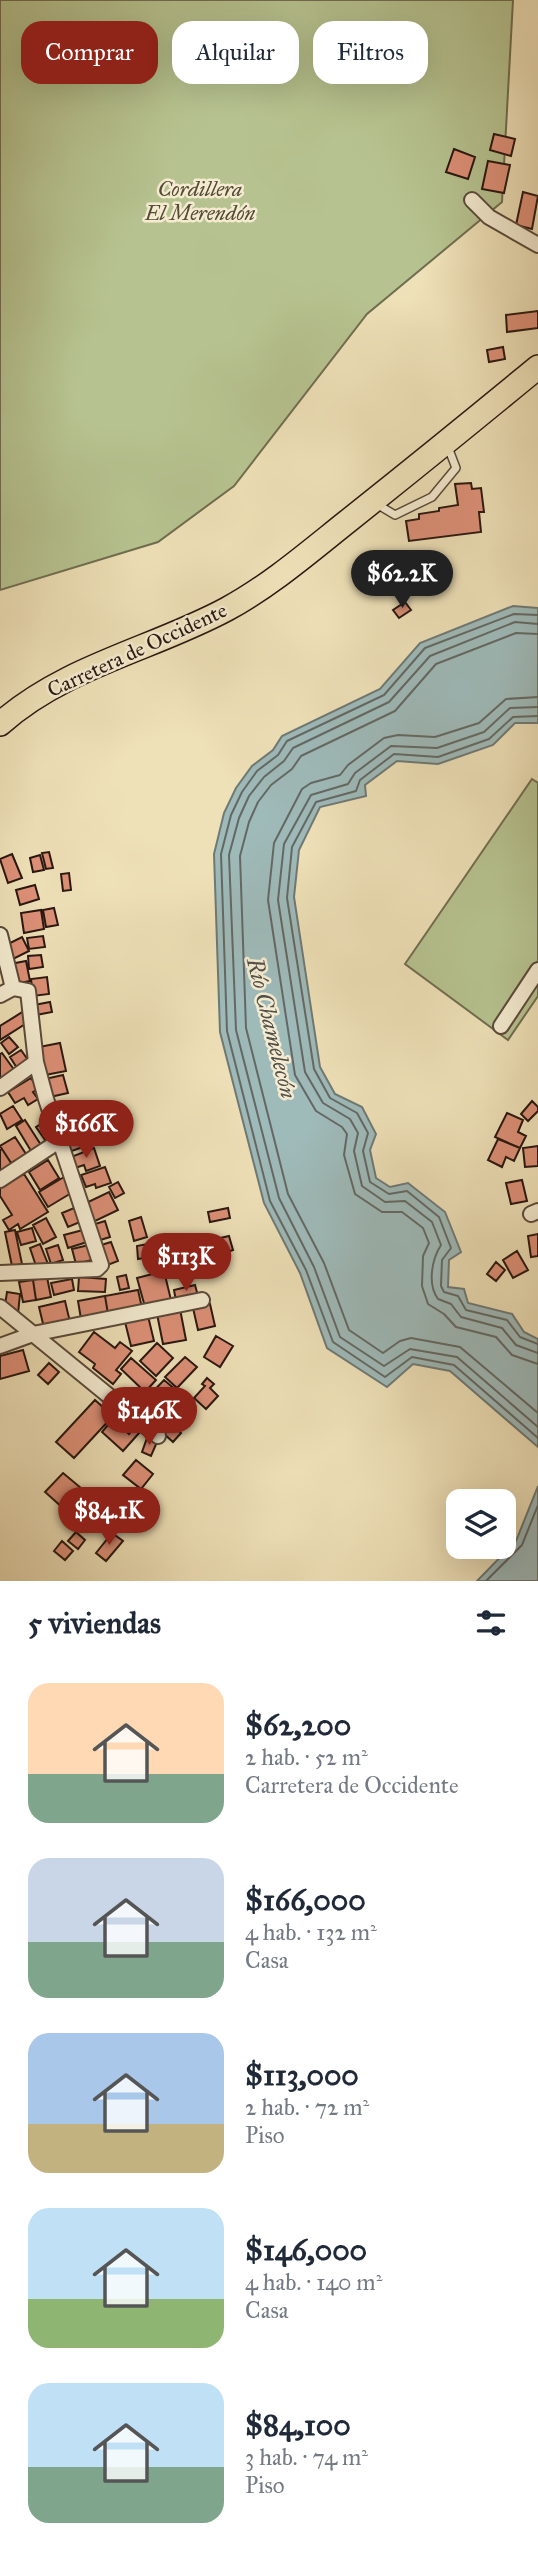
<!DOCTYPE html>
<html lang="es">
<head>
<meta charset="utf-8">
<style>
	:root { --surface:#fff; --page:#f2f2f3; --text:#1f2937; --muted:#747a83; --accent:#8f2418 }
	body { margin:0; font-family:"IM FELL Great Primer",serif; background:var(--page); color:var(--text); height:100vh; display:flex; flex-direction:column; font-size:26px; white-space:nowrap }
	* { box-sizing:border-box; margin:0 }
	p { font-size:23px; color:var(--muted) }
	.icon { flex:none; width:38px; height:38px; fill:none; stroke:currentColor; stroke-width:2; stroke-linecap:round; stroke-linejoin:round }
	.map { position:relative; height:1581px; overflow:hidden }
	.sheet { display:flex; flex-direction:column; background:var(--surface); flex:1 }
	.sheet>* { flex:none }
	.top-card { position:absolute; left:21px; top:21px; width:497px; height:63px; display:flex; gap:14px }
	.tools { position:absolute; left:446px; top:1489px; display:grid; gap:14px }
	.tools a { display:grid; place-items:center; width:70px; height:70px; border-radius:14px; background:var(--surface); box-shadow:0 7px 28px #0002; font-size:35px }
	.price { position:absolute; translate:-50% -60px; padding:0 16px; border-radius:24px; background:var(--accent); color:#fff; font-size:23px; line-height:46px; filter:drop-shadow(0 2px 4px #0008) }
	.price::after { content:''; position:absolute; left:50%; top:42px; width:21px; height:16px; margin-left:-10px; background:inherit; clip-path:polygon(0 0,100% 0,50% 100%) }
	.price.active { background:#222; color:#fff }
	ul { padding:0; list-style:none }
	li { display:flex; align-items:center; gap:21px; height:175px; padding:0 28px }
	li span { display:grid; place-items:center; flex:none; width:196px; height:140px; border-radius:21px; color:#555 }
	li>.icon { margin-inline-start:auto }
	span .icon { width:84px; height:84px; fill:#fffc; stroke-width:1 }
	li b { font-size:30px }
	h2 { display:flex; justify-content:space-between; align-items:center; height:84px; padding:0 28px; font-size:30px }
	.tag { padding:0 24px; border-radius:21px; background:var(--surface); box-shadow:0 7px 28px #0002; font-size:24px; line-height:63px }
	.tag.active { background:var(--accent); color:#fff }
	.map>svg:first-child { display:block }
</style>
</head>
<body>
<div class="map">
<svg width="538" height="1581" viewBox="0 0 538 1581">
	<rect width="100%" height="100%" fill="#eee0b7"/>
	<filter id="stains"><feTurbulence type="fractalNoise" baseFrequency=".00286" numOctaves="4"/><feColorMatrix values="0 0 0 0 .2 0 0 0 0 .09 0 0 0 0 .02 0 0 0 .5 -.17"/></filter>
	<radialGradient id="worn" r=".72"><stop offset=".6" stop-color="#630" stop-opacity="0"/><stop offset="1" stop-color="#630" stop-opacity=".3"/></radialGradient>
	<path fill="#b6c390" stroke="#706d50" stroke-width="2" d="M0,0H513L502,202L367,314L234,486L158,542L0,590Z
		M532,779L538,783V996L508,1040L405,964Z"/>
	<path fill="#9ebab9" stroke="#6f7975" stroke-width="2" d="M513,606L538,608V723H515L493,745L438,764L397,761L365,785L366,796L320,807L299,850L294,897L320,1067L335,1094L362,1107L376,1134L370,1150L376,1178L390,1187L408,1183L445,1212L461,1252L449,1260L448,1287L464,1289L468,1303L512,1314L524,1332L538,1339V1447L450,1371L413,1364L387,1387L327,1348L300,1273L264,1203L220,1032L214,854L224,813L236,788L252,766L273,750L282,736L380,689L420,643Z
		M538,1486V1581H477L516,1541Z"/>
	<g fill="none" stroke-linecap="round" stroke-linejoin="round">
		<path stroke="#646864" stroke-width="2" d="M538,615L514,614L425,648L384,695L287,741L278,755L257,771L242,792L231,815L221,854L227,1031L270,1201L306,1270L333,1342L385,1377L412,1357L454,1365L538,1438
			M538,624L515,622L430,656L389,702L293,748L284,761L264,777L249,796L239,818L229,855L236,1030L279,1198L314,1267L340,1337L384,1366L410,1349L457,1357L538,1427
			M538,634L516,633L436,664L395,711L301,756L292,769L271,785L258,802L249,822L240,856L246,1028L288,1194L324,1263L349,1330L383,1353L400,1341L411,1338L460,1347L538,1413
			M538,697L506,699L479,723L435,737L398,735L384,738L348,765L340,775L311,783L302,789L274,843L268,900L295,1075L316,1111L342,1127L347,1134L344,1155L355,1194L382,1212H402L423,1228L429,1243L423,1256L422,1286L428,1304L444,1314L456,1327L496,1337L512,1355L538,1364
			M538,707L510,708L484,732L437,748L391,746L355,773L348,784L311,795L284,844L278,900L305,1072L323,1103L350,1119L358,1133L354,1151L362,1186L385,1202L405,1201L432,1222L441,1245C432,1259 427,1284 438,1299L451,1304L461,1317L502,1328L516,1345L538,1353
			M538,716L513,717L489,739L438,757L394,754L360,780L356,791L316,802L292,847L287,898L314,1069L330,1098L357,1113L368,1133L363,1151L370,1182L389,1194L407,1191L439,1217L451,1248L442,1260L441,1286L444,1292L458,1296L466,1310L507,1320L520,1337L538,1344
			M486,1581L522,1545L538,1505"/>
	</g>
	<path fill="#dd9077" stroke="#291710" stroke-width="2" d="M494,134L515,139L511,156L490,150Z
		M454,149L475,157L468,179L446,172Z
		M488,161L510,165L504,193L482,189Z
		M523,192L538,196L532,229L516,225Z
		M538,311V328L507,332L506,315Z
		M503,347L505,359L489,362L487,350Z
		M471,483L472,489L481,488L484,512H479L481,532L409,541L406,521L419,519V514L439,511V508L458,505L455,484Z
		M405,602L411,610L399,618L393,610Z
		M49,852L53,868L46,869L42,853Z
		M12,854L22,878L8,883L0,859Z
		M40,855L44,870L33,872L30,858Z
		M69,873L71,890L63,891L61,874Z
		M35,885L39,899L20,905L16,890Z
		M54,908L58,925L46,927L43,910Z
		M41,910L44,929L24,933L21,913Z
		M43,936L45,947L29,949L27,938Z
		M22,937L29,951L11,960L4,946Z
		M41,955L43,967L29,969L28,956Z
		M26,961L30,981L14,984L10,964Z
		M47,977L49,994L33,996L31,979Z
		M50,1002L52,1012L36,1015L34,1005Z
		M24,1011L30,1021L0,1040V1026Z
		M9,1037L18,1047L9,1054L1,1043Z
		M60,1043L66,1071L45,1075L39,1047Z
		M21,1050L28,1060L17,1068L10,1057Z
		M2,1053L15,1071L0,1081V1054Z
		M63,1075L68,1093L50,1097L45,1079Z
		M31,1078L38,1089L33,1092L38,1099L28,1105L24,1098L15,1103L8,1092Z
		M532,1101L538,1107V1111L528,1121L521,1114Z
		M13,1106L22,1120L7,1129L0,1114Z
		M507,1113L523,1120L518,1132L526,1136L520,1148L495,1137Z
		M25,1120L41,1145L31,1151L16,1126Z
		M74,1120L78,1132L95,1126L100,1141L69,1152L60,1125Z
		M44,1122L53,1135L45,1140L36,1127Z
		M15,1137L26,1154L11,1163L0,1146Z
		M498,1139L520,1148L514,1161L506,1157L502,1167L488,1160Z
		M538,1146V1166L525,1167L523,1148Z
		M94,1148L100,1166L86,1171L84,1165L75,1168L71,1157Z
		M2,1149L13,1166L0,1174V1150Z
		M48,1160L59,1178L40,1190L29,1172Z
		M105,1167L111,1183L96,1188L95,1184L86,1187L81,1175Z
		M24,1174L48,1212L20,1229L18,1224L9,1230L3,1220L12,1215L0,1196V1188Z
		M64,1177L73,1192L48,1207L39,1192Z
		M522,1180L527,1201L511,1204L506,1183Z
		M118,1182L124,1193L115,1198L109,1187Z
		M109,1192L118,1210L93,1222L84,1204Z
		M74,1208L80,1222L68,1227L62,1213Z
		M228,1208L230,1218L210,1222L208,1212Z
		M141,1217L147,1237L134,1241L129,1221Z
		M46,1218L56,1237L43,1244L33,1225Z
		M105,1221L110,1237L97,1241L92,1225Z
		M32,1228L36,1241L21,1245L17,1232Z
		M15,1230L22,1264L12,1266L5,1232Z
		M83,1230L87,1242L68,1248L64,1235Z
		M538,1234V1256L531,1257L528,1236Z
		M229,1236L233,1250L220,1254L216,1239Z
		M182,1239L184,1251L172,1254L169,1242Z
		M111,1242L118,1261L105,1266L98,1246Z
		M153,1243L155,1256L138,1259L137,1246Z
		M40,1244L48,1264L37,1269L30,1248Z
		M58,1245L63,1260L51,1264L46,1249Z
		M89,1245L92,1260L76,1264L72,1249Z
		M517,1251L528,1270L513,1278L503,1260Z
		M496,1262L505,1270L496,1281L487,1274Z
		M164,1271L171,1300L145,1307L137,1278Z
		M126,1275L129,1288L120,1290L117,1277Z
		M47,1277L51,1297L36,1300L33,1280Z
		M79,1277L106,1279L105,1292L78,1291Z
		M72,1279L74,1290L54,1295L51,1283Z
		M33,1280L36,1300L23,1302L19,1282Z
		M195,1285L198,1296L176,1301L174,1290Z
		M138,1290L142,1308L108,1314L105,1296Z
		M7,1292L20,1294L18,1314L5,1305Z
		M105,1296L108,1314L81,1319L78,1301Z
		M65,1301L70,1322L44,1328L39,1307Z
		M210,1304L215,1326L198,1330L193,1308Z
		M180,1309L186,1340L163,1344L157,1314Z
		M148,1316L154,1341L131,1346L125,1322Z
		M94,1332L115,1348L120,1342L132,1351L116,1370L121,1374L113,1384L93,1368L95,1364L79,1352Z
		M216,1336L233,1346L220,1367L204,1357Z
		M157,1343L173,1358L156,1376L140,1361Z
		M23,1350L29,1371L0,1379V1356Z
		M185,1357L197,1367L177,1388L165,1377Z
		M131,1358L156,1380L145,1392L121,1369Z
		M49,1363L59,1372L48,1384L38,1375Z
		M207,1378L214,1384L210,1388L218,1396L206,1409L194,1398L205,1386L202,1384Z
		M164,1380L176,1390L153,1415L141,1404Z
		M95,1400L113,1416L74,1458L56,1442Z
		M180,1410L189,1419L181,1428L171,1419Z
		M113,1419L129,1434L135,1427L140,1432L123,1451L102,1432Z
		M172,1424L181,1433L173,1442L163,1433Z
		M147,1438L157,1442L151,1456L142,1452Z
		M136,1460L153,1474L141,1489L123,1475Z
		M63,1473L81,1488L63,1508L45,1492Z
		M104,1494L114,1503L103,1514L94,1505Z
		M124,1510L139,1521L133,1530L118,1520Z
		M76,1532L85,1540L78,1549L68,1541Z
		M112,1533L123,1541L106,1561L96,1553Z
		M62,1541L73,1551L65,1560L54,1551Z"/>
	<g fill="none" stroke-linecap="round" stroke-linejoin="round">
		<g stroke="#5a493a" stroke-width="10">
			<path id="lane" d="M375,503L395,515L432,497L456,468L448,447"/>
		</g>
		<g stroke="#5a493a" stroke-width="18">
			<path id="street" d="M472,200L489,217L538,245
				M0,935L13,988
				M0,995L13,988L28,991L36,1062L46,1099L101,1265L97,1269L0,1273
				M501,1026L538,970
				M0,1088L36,1062
				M0,1180L59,1141
				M531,1214L538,1211
				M0,1307L158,1436
				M0,1346L33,1334L202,1300"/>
		</g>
		<g stroke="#291710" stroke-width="26">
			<path id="primary" d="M0,724C65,666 153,649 227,609C271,585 309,552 348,521C412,470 475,419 538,367"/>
		</g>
		<use href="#lane" stroke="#f4ebd0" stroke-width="7"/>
		<use href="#street" stroke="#f4ebd0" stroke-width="14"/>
		<use href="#primary" stroke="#eee0b7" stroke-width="23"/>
	</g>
	<g text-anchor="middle" stroke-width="5" stroke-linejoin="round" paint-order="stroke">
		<g font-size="21" font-style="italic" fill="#534b36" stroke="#f4ebd0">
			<text x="200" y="196">Cordillera<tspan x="200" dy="24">El Merendón</tspan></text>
		</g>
		<g font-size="21" fill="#291710" stroke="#f4ebd0">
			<text transform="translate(137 650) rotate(-25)" y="7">Carretera de Occidente</text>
		</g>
		<g font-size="23" font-style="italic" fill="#52504b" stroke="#f4ebd0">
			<text transform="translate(272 1028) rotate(76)" y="8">Río Chamelecón</text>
		</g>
	</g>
	<rect width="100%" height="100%" filter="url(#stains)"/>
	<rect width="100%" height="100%" fill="url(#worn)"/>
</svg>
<div class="tools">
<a><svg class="icon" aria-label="layers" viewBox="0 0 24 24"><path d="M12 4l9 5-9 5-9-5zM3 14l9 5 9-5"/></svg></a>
</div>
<b class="price active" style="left:402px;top:610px">$62.2K</b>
<b class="price" style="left:86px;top:1160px">$166K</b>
<b class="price" style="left:186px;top:1293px">$113K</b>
<b class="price" style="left:149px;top:1447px">$146K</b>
<b class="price" style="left:109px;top:1547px">$84.1K</b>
<div class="top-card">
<a class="tag active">Comprar</a>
<a class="tag">Alquilar</a>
<a class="tag">Filtros</a>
</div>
</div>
<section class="sheet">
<h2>5 viviendas<svg class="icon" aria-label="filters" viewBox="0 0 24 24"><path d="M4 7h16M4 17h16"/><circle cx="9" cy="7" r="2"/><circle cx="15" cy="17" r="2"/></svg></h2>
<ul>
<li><span style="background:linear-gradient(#ffd9b3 65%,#7fa58c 0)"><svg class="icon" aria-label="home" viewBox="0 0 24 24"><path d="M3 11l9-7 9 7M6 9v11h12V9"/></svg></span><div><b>$62,200</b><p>2 hab. · 52 m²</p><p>Carretera de Occidente</p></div></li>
<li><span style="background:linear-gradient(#c9d6e8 60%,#7fa58c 0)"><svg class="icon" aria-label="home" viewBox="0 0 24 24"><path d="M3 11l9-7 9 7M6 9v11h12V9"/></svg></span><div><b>$166,000</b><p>4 hab. · 132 m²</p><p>Casa</p></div></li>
<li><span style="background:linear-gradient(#a9c7e8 65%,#c2b280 0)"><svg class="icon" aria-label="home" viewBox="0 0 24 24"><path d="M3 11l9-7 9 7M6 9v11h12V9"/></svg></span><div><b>$113,000</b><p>2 hab. · 72 m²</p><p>Piso</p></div></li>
<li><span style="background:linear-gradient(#bfe0f5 65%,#8fb573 0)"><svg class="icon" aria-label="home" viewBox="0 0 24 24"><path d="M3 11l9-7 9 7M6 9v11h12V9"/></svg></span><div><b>$146,000</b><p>4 hab. · 140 m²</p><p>Casa</p></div></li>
<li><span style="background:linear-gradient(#bfe0f5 60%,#7fa58c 0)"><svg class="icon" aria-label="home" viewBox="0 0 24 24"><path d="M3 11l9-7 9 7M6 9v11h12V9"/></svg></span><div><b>$84,100</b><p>3 hab. · 74 m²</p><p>Piso</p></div></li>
</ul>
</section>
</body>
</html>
